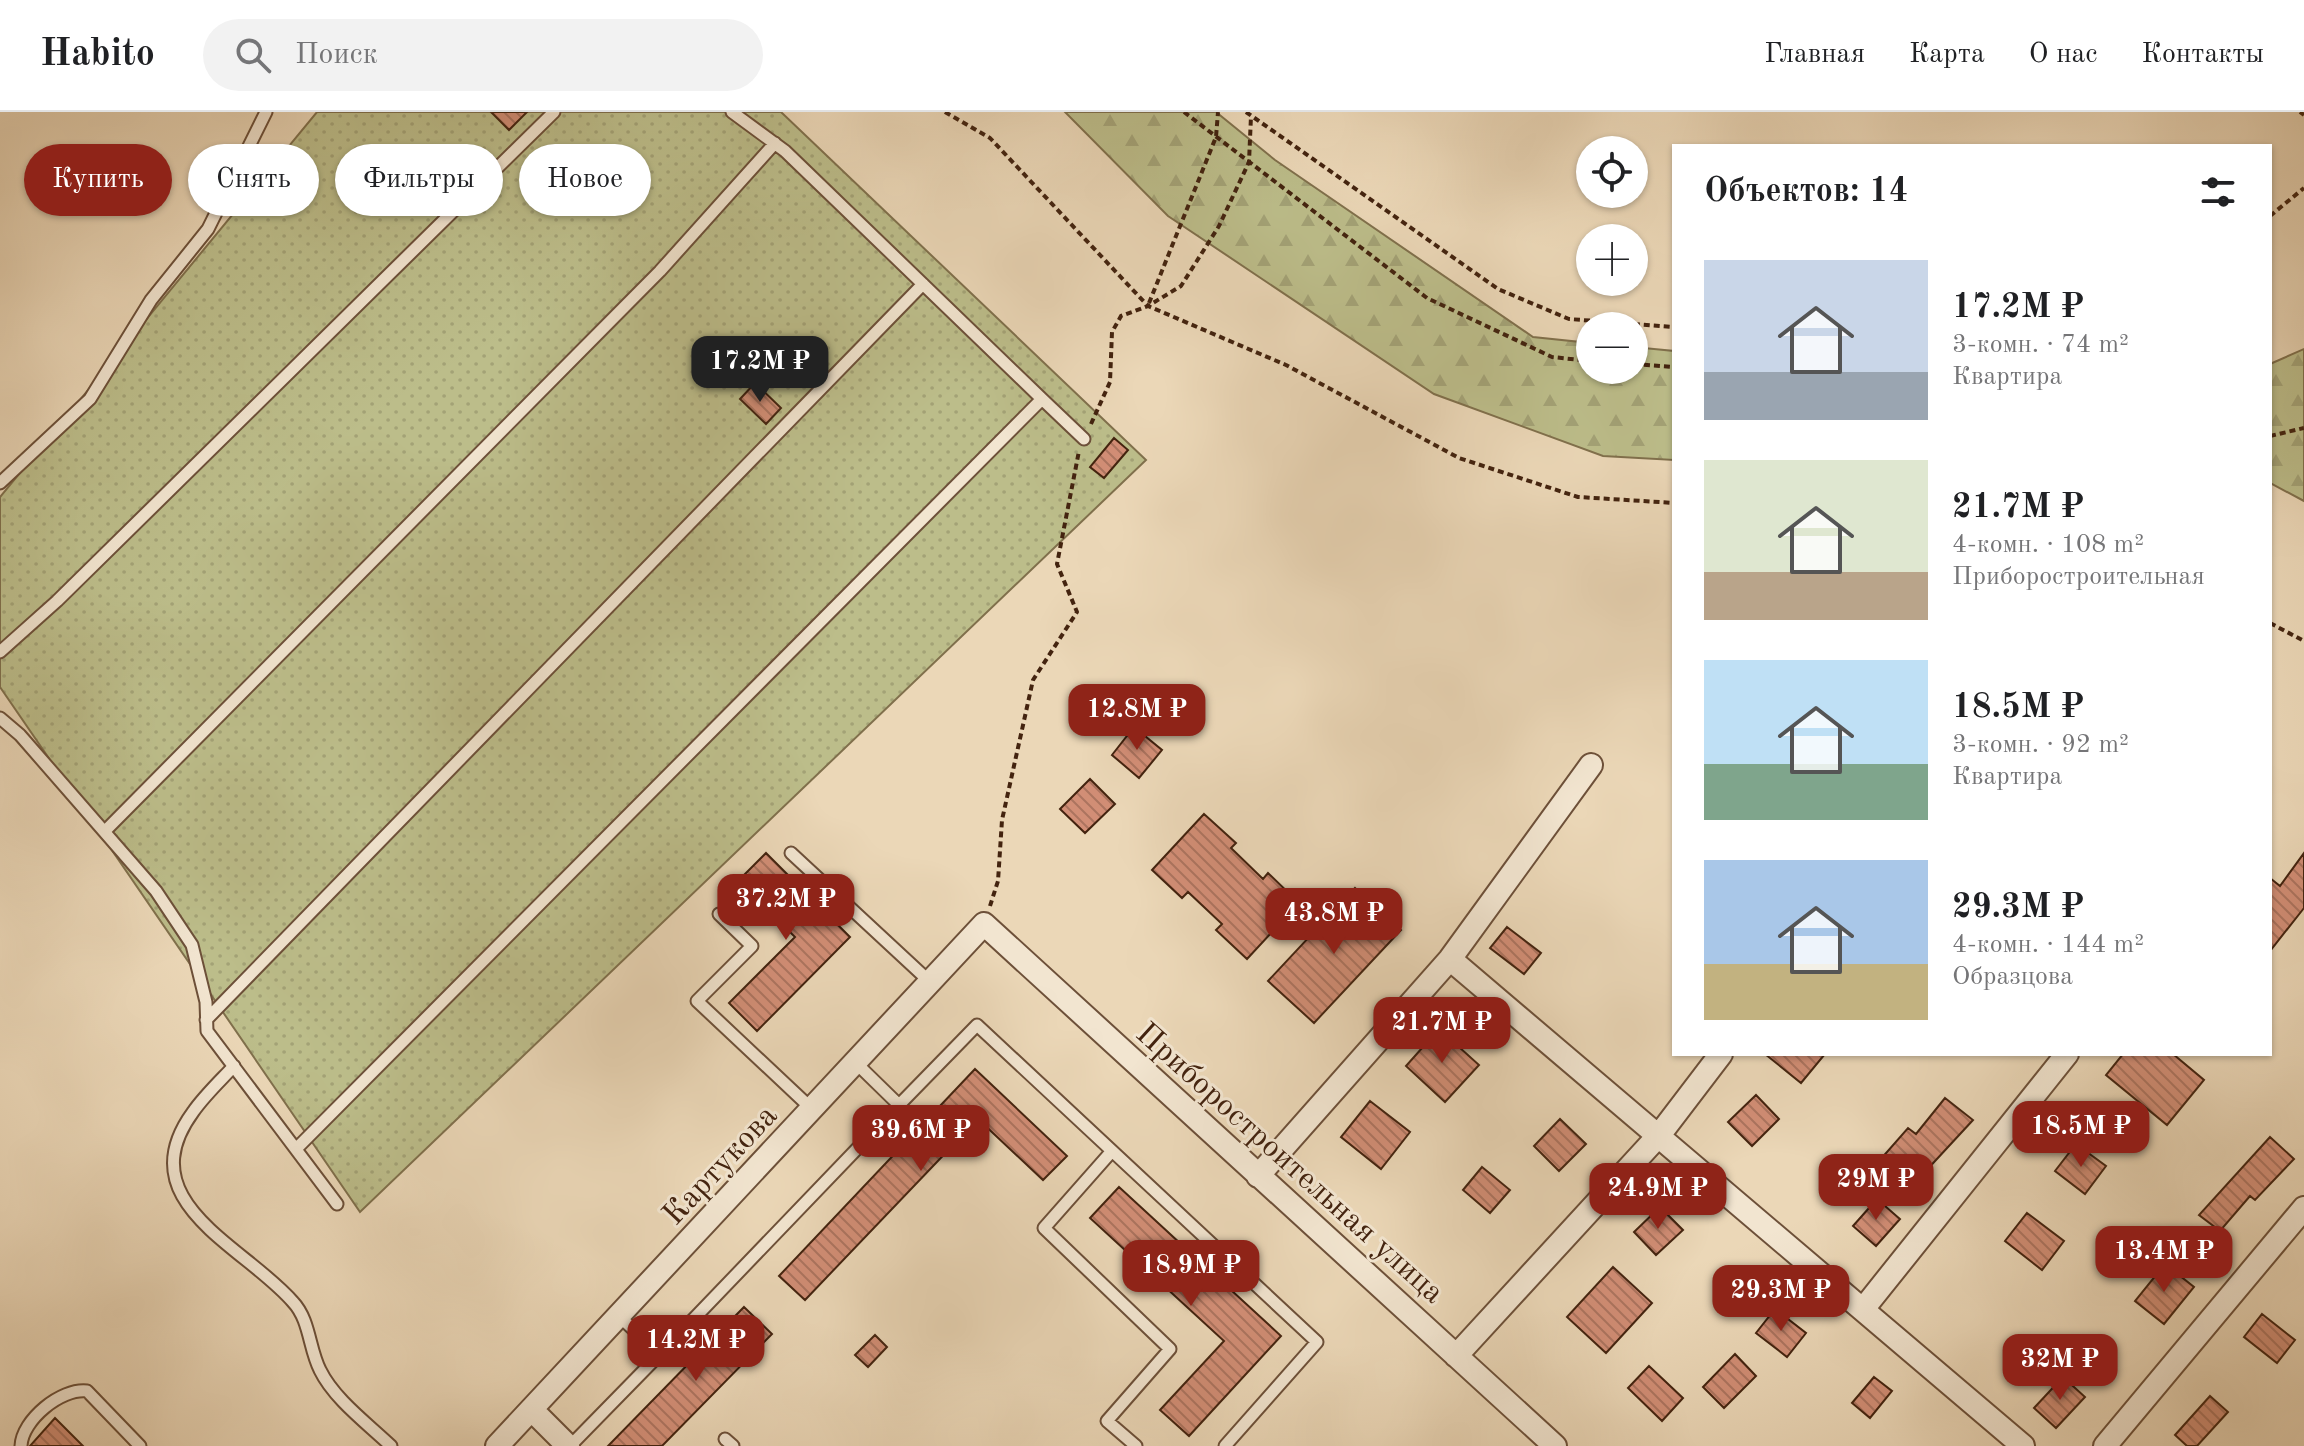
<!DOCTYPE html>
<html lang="ru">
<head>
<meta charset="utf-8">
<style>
	:root { --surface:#fff; --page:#f2f2f2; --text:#202124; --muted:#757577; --line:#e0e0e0; --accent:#8f2418 }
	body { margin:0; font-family:"Old Standard TT",serif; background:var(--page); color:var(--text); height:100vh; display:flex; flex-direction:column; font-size:30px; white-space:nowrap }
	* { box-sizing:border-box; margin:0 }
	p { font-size:26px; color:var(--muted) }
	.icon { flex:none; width:44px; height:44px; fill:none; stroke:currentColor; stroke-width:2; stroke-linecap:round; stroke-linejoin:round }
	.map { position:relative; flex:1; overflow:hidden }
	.drawer { position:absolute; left:1672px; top:32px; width:600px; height:912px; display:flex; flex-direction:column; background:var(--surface); border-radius:0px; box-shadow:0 2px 6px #0004 }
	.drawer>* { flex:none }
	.top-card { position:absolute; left:24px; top:32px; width:760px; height:72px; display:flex; gap:16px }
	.fabs { position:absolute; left:1576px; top:24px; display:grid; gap:16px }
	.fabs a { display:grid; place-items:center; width:72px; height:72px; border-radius:50%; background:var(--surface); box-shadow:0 2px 6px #0004; font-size:40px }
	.price { position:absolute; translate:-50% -68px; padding:0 18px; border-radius:16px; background:var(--accent); color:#fff; font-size:26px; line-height:52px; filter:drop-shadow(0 2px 4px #0008) }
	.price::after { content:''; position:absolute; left:50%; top:48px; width:24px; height:18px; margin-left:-12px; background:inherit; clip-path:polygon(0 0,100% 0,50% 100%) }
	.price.selected { background:#222; color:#fff }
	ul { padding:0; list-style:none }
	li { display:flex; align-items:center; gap:24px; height:200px; padding:0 32px }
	li span { display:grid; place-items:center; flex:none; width:224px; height:160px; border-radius:0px; color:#555 }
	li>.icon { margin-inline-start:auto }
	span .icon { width:96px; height:96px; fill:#fffc; stroke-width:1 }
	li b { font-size:34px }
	h2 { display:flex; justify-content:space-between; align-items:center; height:96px; padding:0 32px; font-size:34px }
	.chip { padding:0 28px; border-radius:36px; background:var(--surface); box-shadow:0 2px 6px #0004; font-size:28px; line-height:72px }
	.chip.selected { background:var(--accent); color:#fff }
	header { display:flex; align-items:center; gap:48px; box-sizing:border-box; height:112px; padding:0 40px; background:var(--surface); border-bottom:2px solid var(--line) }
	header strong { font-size:38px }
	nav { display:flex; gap:44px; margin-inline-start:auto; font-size:28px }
	.search { width:560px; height:72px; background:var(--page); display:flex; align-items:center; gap:20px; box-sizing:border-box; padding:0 28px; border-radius:44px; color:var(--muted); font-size:30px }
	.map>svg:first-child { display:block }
</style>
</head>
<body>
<header>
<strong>Habito</strong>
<div class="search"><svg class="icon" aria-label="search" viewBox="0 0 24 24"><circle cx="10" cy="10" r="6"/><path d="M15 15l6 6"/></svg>Поиск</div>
<nav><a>Главная</a><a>Карта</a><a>О нас</a><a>Контакты</a></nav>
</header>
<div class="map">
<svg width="2304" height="1334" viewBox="0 0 2304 1334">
	<defs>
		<pattern id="forest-firs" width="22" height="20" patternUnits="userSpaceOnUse" patternTransform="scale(2)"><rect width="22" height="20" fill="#bcbd8a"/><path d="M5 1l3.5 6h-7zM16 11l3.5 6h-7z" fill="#a3a276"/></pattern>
		<pattern id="garden-dots" width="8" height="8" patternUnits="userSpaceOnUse" patternTransform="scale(2)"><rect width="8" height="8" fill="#bcbd8a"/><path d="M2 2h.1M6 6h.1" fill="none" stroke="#a3a276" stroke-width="1.8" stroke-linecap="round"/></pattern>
		<pattern id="building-back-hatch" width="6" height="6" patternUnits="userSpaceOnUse" patternTransform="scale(2)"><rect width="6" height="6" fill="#d28e76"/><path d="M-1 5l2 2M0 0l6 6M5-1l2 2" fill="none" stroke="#ac745f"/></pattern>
	</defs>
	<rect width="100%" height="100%" fill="#ebd7b7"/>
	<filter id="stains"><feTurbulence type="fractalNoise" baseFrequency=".0025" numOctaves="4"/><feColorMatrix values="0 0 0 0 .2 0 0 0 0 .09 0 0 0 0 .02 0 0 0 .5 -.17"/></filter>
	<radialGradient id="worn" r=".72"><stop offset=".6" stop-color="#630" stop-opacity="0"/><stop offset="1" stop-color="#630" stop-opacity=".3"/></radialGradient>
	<path fill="url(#forest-firs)" stroke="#80704c" stroke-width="2" d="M1065,0H1216L1275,48L1533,225L1590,231V258H1634V235L1674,239V348L1603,344L1434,282L1168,104Z
		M2304,237V389L2270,371V252Z"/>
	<path fill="url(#garden-dots)" stroke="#80704c" stroke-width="2" d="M317,0H781L1146,348L360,1100L0,575V385Z"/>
	<path fill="url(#building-back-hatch)" stroke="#43230f" stroke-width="2" d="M491,0H527L509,18Z
		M755,271L781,296L766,312L740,287Z
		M1114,326L1128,338L1104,366L1090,355Z
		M1134,615L1162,638L1139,666L1112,643Z
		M1090,667L1115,692L1085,721L1060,697Z
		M1204,702L1236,731L1231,736L1263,767L1268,761L1299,791L1247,847L1216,818L1222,812L1188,780L1182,786L1152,758Z
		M766,741L850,825L757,919L729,891L795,825L738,769Z
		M2304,741V796L2270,839V766L2280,774Z
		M1355,776L1401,818L1314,911L1268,869Z
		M1507,815L1541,841L1524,862L1490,836Z
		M1439,917L1479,953L1445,990L1406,954Z
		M1765,942H1825L1801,971Z
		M2123,942H2173L2204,968L2167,1013L2106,963Z
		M975,957L1067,1044L1043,1068L978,1007L805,1188L779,1164Z
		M1756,983L1779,1007L1752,1034L1728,1010Z
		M1945,986L1973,1008L1911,1075L1880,1048L1908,1016L1916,1022Z
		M1370,989L1410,1020L1381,1057L1341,1025Z
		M1560,1007L1586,1032L1559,1059L1534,1034Z
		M2270,1025L2294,1047L2255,1088L2250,1084L2220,1119L2199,1103Z
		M2076,1032L2106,1054L2085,1082L2055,1059Z
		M1482,1055L1510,1078L1490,1101L1463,1078Z
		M1119,1075L1281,1224L1189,1324L1160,1298L1224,1229L1090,1106Z
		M1877,1087L1900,1107L1876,1134L1853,1114Z
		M1660,1095L1683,1118L1656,1143L1634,1120Z
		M2027,1101L2064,1129L2042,1158L2005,1129Z
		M2165,1152L2194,1175L2164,1212L2135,1189Z
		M1613,1155L1652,1191L1606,1241L1567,1205Z
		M744,1195L772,1222L662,1334H608Z
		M1775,1197L1806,1221L1787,1245L1756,1221Z
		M2262,1202L2295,1228L2277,1251L2244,1225Z
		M875,1223L887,1235L868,1255L855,1243Z
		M1735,1242L1756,1264L1724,1296L1703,1275Z
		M1649,1254L1683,1286L1662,1309L1628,1276Z
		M1874,1265L1892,1279L1870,1306L1852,1291Z
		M2063,1265L2085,1285L2056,1316L2034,1296Z
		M2210,1284L2228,1300L2197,1334H2187L2175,1323Z
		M55,1306L83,1334H30Z"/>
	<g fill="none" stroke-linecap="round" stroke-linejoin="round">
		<g stroke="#6d5039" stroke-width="15">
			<path id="lane" d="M732,0L785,39L1042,287
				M0,371L90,287L151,188L208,117L266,0
				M0,540L57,489L554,0
				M0,606L20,623L156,779L192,833L206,890L207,919L337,1092
				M106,718L660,159L775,31
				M791,741L929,869
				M719,802L752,834L697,889L813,998
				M206,908L923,172
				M856,951L899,993L977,913L1317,1230L1225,1334
				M234,954C220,969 204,984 193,1000C127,1090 245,1134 293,1190C310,1208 309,1237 320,1258C334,1287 368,1312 391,1334
				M296,1037L1042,287L1084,327
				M1112,1039L1044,1116L1170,1237L1107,1309L1136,1334
				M620,1205L660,1242L899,993
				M725,1327L733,1334
				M21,1334C22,1308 61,1276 87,1279L140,1334
				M570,1334L660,1242"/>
		</g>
		<g stroke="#6d5039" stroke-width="26">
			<path id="street" d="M1450,847L2023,1334
				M1258,1064L1450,847L1591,653
				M1864,1196L2067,942
				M1456,1244L1660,1022L1721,942
				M532,1298L568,1334
				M497,1334L984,812L1555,1334
				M2105,1334L2304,1096"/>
		</g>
		<path stroke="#43230f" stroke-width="4" stroke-dasharray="6 4" stroke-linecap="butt" d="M945,0L990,26L1148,194L1286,253L1459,346L1578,385L1674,391
			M1184,0L1427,186L1552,245L1590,249
			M1246,0L1498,177L1569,207L1674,215
			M2300,0L2304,3
			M2270,104L2304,76
			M1149,191L1216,25L1218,0
			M1634,252L1674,255
			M1091,312L1110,270L1112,220L1121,204L1148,194L1181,174L1219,114L1249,50L1251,4
			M2270,324L2304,316
			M2270,511L2304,529
			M990,794L998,769L1002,708L1033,568L1077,500L1057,452L1079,339"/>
		<use href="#lane" stroke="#f2e5d0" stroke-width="11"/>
		<use href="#street" stroke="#f2e5d0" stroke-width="22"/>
	</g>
	<g text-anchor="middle" stroke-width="6" stroke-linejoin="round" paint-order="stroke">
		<g font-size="32" fill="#43230f" stroke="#f2e5d0">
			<text transform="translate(1291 1050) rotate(42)" y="11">Приборостроительная улица</text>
			<text transform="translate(719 1052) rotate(-47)" y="11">Картукова</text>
		</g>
	</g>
	<rect width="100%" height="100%" filter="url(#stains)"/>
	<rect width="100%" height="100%" fill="url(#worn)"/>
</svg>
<div class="fabs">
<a><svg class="icon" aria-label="locate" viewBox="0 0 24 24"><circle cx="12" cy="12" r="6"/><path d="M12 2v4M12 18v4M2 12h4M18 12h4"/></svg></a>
<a>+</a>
<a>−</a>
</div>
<b class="price selected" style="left:760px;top:292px">17.2M ₽</b>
<b class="price" style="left:1137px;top:640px">12.8M ₽</b>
<b class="price" style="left:786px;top:830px">37.2M ₽</b>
<b class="price" style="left:1334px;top:844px">43.8M ₽</b>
<b class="price" style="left:1442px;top:953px">21.7M ₽</b>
<b class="price" style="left:2081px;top:1057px">18.5M ₽</b>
<b class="price" style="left:921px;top:1061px">39.6M ₽</b>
<b class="price" style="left:1876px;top:1110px">29M ₽</b>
<b class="price" style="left:1658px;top:1119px">24.9M ₽</b>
<b class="price" style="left:2164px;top:1182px">13.4M ₽</b>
<b class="price" style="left:1191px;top:1196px">18.9M ₽</b>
<b class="price" style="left:1781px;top:1221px">29.3M ₽</b>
<b class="price" style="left:696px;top:1271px">14.2M ₽</b>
<b class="price" style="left:2060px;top:1290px">32M ₽</b>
<div class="top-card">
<a class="chip selected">Купить</a>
<a class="chip">Снять</a>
<a class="chip">Фильтры</a>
<a class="chip">Новое</a>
</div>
<section class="drawer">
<h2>Объектов: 14<svg class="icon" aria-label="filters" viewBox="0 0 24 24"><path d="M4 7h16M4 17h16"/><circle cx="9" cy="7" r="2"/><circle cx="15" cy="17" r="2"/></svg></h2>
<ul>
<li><span style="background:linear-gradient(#c9d6e8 70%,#9aa5b1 0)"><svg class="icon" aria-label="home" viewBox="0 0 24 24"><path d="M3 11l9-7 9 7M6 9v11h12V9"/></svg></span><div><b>17.2M ₽</b><p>3-комн. · 74 m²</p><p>Квартира</p></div></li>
<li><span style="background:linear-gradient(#dfe7d0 70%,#b9a48a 0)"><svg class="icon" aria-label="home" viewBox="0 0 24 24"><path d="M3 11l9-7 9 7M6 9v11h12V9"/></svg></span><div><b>21.7M ₽</b><p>4-комн. · 108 m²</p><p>Приборостроительная</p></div></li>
<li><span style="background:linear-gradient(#bfe0f5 65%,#7fa58c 0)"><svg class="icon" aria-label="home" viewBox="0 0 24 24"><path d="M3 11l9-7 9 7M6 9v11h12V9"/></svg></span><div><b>18.5M ₽</b><p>3-комн. · 92 m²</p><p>Квартира</p></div></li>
<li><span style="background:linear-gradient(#a9c7e8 65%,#c2b280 0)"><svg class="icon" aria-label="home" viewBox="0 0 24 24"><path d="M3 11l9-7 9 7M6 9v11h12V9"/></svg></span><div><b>29.3M ₽</b><p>4-комн. · 144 m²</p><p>Образцова</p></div></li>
</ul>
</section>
</div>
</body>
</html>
